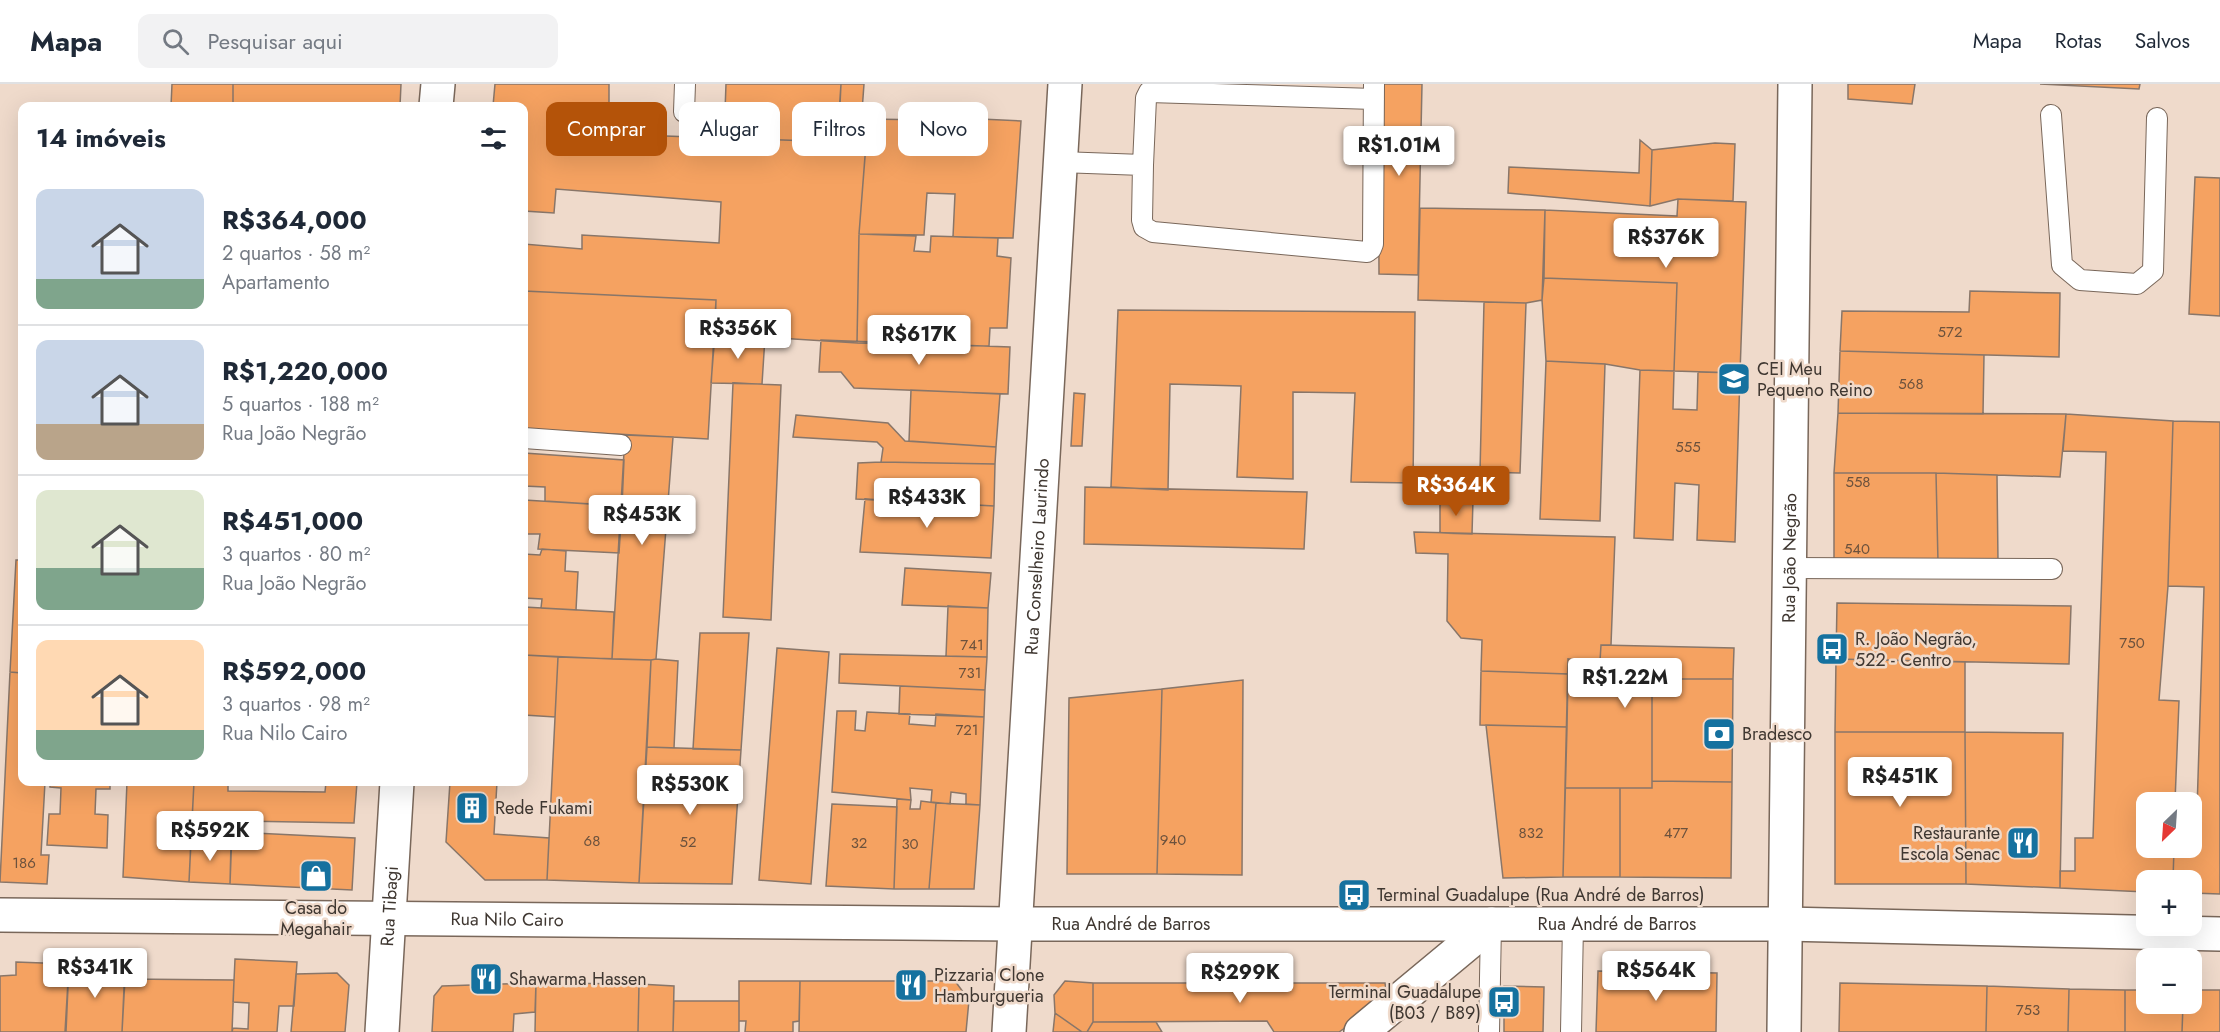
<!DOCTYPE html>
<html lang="pt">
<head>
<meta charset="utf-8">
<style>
	:root { --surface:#fff; --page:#f2f2f3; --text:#1f2937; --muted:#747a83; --line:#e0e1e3; --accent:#b45309 }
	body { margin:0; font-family:Jost,sans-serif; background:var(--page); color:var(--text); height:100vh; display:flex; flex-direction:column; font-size:22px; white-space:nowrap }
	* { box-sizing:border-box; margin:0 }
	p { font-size:20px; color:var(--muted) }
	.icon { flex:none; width:33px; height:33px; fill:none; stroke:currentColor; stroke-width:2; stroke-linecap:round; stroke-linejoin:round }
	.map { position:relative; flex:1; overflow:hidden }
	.details { position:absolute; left:18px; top:18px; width:510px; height:684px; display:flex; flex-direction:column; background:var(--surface); border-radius:12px; box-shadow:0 6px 24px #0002 }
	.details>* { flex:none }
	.top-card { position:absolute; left:546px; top:18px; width:570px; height:54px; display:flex; gap:12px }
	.needle { width:39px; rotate:205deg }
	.controls { position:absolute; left:2136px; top:708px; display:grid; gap:12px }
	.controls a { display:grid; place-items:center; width:66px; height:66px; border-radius:12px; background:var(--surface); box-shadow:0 6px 24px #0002; font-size:30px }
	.price { position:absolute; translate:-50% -51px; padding:0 14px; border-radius:6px; background:#fff; color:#222; font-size:20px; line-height:39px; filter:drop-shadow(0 2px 3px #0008) }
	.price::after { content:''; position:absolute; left:50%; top:36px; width:18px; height:14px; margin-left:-9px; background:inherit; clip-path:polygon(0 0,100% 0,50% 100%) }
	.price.on { background:var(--accent); color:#fff }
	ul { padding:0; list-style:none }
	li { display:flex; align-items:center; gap:18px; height:150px; padding:0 18px }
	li+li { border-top:2px solid var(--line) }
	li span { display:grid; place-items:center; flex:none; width:168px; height:120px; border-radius:12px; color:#555 }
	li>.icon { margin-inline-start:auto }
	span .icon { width:72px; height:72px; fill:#fffc; stroke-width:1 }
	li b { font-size:26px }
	h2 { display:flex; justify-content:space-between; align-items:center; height:72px; padding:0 18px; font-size:26px }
	.chip { padding:0 21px; border-radius:12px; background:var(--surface); box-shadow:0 6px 24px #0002; font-size:21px; line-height:54px }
	.chip.on { background:var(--accent); color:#fff }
	header { display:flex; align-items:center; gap:36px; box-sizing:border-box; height:84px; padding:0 30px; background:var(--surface); border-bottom:2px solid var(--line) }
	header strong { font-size:28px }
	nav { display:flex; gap:33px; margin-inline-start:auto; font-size:21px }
	.search { width:420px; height:54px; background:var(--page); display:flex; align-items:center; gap:15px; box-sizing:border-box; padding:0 21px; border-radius:12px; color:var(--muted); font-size:22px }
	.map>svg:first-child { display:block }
</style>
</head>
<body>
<header>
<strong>Mapa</strong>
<div class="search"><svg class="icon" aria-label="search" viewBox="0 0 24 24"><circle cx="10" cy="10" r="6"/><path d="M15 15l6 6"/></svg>Pesquisar aqui</div>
<nav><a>Mapa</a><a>Rotas</a><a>Salvos</a></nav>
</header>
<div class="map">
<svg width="2220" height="948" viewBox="0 0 2220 948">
	<rect width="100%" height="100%" fill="#efdacb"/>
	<path fill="#f5a261" stroke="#897669" stroke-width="1.5" d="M172,0H233V22H171Z
		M233,0H401L400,22H233Z
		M495,0H609V50L866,59L859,150L857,259L715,250L716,216L524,207V160L582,165V151L719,159L721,118L556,105L554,129L524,127V22H493Z
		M726,0H841L837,58L724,54Z
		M841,0H864L861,41H839Z
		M1378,0H1422L1418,191L1379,190Z
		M1848,0H1915L1912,20L1848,15Z
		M2040,0H2140L2139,5Z
		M959,34L1021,37L1013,154L953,153L955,110L927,109L924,151L859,150L868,35L930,36V62L958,63Z
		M1640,56L1652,66L1650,122L1508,109L1509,83L1639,89Z
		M1715,59L1735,60L1733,117L1678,115L1650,122L1652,66Z
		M2195,93L2220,94V232L2189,230Z
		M1678,115L1746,118L1740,289L1674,287L1677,199L1544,194L1545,126L1677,132Z
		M1420,124L1545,126L1542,216L1526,219L1418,216Z
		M859,150L916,152L914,167L930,168L931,152L998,154L997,172L1011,174L1007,244H990L989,262L923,261V241L907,240L906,260L857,259Z
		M1544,194L1677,199L1674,287L1640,286L1605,280L1546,277L1542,216Z
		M524,207L716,216L708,355L524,345Z
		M1970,207L2060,209L2059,273L1840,267L1842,227L1969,228Z
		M1484,218L1526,219L1520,389L1480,388Z
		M1118,226L1415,228L1413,399L1351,398L1355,309L1293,308V395L1237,393L1241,302L1170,300L1168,406L1111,403Z
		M715,250L765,253L762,300L711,299Z
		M821,256L1010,263L1008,310L854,304L841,288H819Z
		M1840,267L1984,271L1983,330L1838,329Z
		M1546,277L1605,280L1600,437L1540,435Z
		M1640,286L1674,287L1673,325L1697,326L1698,288L1740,289L1735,458L1697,456L1699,401L1675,399L1673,456L1634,454Z
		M733,299L781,301L771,536L723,533Z
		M911,306L1000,310L996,363L909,357Z
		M1074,309L1085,310L1082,362H1071Z
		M1838,329L2066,330L2060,393L1936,389H1834Z
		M2066,330L2173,337L2168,502L2159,616L2179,617L2175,718H2146V764H2174L2173,796H2146V808L2060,804V787H2075V754H2093L2106,368L2063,367Z
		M796,331L888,339L905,357L996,363L995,380L881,378L883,364L877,358L793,353Z
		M2173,337L2220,338V810L2192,809V796H2173L2174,764H2192V726H2197L2204,503L2168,502Z
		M625,351L673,353L656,575L651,576L612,575Z
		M524,369L624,376L622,422L545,417V403L524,402Z
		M881,378L995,380L994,422L856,415L858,379Z
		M1834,389H1936L1938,478H1834Z
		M1936,389L1997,391L1998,478H1938Z
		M1085,403L1307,408L1304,465L1084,460Z
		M865,415L994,422L991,474L860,468Z
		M524,416L622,422L619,469L538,465L540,450H524Z
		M1440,416H1473L1472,450L1440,449Z
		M1414,448L1615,453L1611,561H1601L1600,577L1568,575V590L1481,587L1482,556L1461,554L1447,537L1448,470L1416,469Z
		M542,465L566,467L565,487L578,488L576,526L541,524L542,515L524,514V470L540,471Z
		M16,476H22V589L10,588Z
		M905,484L991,489L988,524L902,521Z
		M1837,519L2071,522L2069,580L1836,575Z
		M948,522L988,524L987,573L946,572Z
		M524,523L614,528L612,575L524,571Z
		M700,549H749L741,666L693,665Z
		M1601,561L1734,564L1733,595H1652V704H1565L1568,575L1600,577Z
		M777,564L829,568L811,800L759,796Z
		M840,570L987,573L985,606L839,599Z
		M524,571L558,573L555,633L524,631Z
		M558,573L651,576L639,799L547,796Z
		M656,575L678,577L674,664L647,663L651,576Z
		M1836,575L1965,578V648H1835Z
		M1481,587L1568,590L1567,643L1480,641Z
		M10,588L22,589V698H45L41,771H49L47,800L0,798Z
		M1652,595H1733L1732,698L1652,697Z
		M1243,596L1242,791L1157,790L1162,605Z
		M900,602L985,606L984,633L899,630Z
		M1162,605L1157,790H1067L1069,614Z
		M837,627H856L855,646L865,647L867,628L910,630L909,640L935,642L936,630L984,633L980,721L966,720V710L951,708L950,720L931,718L932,706L910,704L911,716L832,708Z
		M1486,641L1567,643L1563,793L1503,794Z
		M1835,648H1965L1966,800H1835Z
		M1965,648L2063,649L2060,804L1966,800Z
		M647,663L741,666L732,800L639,799Z
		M1652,697L1732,698L1731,794L1620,793V704H1652Z
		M50,698H110V705H96L95,730L108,731L107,764L47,761L49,730H60L61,704L50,703Z
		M127,698H194L189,798L123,793Z
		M194,698H228V707L325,708L326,698H357L354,739L192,736Z
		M450,698H497L494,750L549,754L547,796H485L446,758Z
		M1565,704H1620V793H1563Z
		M897,715L911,716L910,725H920L921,717L936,719L929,805H894Z
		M936,719L980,721L974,805H929Z
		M832,720L897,723L894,805L826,802Z
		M232,748L355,754L352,806L230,800Z
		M191,755L231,758L230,800L189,798Z
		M235,875L297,878L294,922H279L277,948H232L233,944L248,945L249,919L233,918Z
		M16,878L69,880L66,948H0V892L16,891Z
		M69,880L125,882L122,948H65Z
		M1598,887L1717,889L1716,948H1596Z
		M337,889L349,901L345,948H291L296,890Z
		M125,895L234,896L232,948H122Z
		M739,897H800L799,937L793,938V948H745L746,937H739Z
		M800,897H955L969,916L966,948H799Z
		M1065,897L1093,899V938L1087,948H1082L1055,929L1054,911Z
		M536,899L535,928L514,930L513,948H432L434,912L442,902Z
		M536,899L639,900L638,948H535Z
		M1093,899H1385L1387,915L1339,948H1274L1267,937L1093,938Z
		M1840,899L1987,902L1986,948H1839Z
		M639,900L674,902L673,948H638Z
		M1504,902L1544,903L1543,948H1504Z
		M1987,902L2069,905L2068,948H1986Z
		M2069,905L2125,906V948H2068Z
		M2125,906H2146V920H2183L2182,948H2125Z
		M2192,906H2220V948H2182L2183,920H2192Z
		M674,917H739V948H673Z
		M1055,929L1082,948H1053Z
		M1093,938H1156L1162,948H1087Z"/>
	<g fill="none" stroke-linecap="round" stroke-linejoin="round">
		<g stroke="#79675a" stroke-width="22">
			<path id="service" d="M684,28L685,0
				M2051,31L2062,181L2080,196L2137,200L2153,187L2157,34
				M1060,78L1143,81L1142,136L1144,143L1153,148L1367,168L1371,165L1373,160L1374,0
				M1143,81L1146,14L1149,8L1374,15
				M524,354L621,361
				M1789,484L2052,485
				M1489,948L1491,840
				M1571,948L1573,840"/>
		</g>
		<g stroke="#79675a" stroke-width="36">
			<path id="minor" d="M1361,948L1491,840"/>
		</g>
		<g stroke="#79675a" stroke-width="36">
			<g id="secondary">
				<path d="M436,22L438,0"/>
				<path id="s1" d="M0,831L1015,840H1785L2220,850"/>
				<path id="s2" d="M382,948L397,698"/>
				<path id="s3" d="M1009,948L1065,0"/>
				<path id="s4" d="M1784,948L1795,0"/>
			</g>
		</g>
		<use href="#service" stroke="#fff" stroke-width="20"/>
		<use href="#minor" stroke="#fff" stroke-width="33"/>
		<use href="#secondary" stroke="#fff" stroke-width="33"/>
	</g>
	<defs>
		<g id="school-square" transform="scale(1.725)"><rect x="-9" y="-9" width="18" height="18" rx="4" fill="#15719f" stroke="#efdacb"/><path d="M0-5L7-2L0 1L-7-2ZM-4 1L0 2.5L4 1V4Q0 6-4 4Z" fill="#fff"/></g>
		<g id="bus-square" transform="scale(1.725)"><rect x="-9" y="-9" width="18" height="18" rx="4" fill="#15719f" stroke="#efdacb"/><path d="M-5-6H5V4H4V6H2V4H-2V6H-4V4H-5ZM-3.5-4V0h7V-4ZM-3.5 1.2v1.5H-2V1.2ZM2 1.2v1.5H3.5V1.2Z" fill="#fff"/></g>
		<g id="bank-square" transform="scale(1.725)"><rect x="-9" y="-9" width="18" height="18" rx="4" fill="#15719f" stroke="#efdacb"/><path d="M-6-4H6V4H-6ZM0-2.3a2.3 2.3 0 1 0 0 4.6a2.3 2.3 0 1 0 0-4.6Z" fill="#fff"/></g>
		<g id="building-square" transform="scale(1.725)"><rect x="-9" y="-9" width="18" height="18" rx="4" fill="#15719f" stroke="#efdacb"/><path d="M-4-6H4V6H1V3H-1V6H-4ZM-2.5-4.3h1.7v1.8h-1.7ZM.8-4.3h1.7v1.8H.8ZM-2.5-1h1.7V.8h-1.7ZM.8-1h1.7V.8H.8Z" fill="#fff"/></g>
		<g id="restaurant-square" transform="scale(1.725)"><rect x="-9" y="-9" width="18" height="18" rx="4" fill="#15719f" stroke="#efdacb"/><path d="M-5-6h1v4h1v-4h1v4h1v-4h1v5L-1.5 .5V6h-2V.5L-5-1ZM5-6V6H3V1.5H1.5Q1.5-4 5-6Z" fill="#fff"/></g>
		<g id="shop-square" transform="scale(1.725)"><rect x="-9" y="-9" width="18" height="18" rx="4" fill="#15719f" stroke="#efdacb"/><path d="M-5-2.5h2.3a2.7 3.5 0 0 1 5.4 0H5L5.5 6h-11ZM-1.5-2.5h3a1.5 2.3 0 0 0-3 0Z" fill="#fff"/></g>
	</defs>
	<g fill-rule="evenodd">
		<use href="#school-square" x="1734" y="295"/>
		<use href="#bus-square" x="1832" y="565"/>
		<use href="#bank-square" x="1719" y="650"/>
		<use href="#building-square" x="472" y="724"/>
		<use href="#restaurant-square" x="2023" y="759"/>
		<use href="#shop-square" x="316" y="792"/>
		<use href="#bus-square" x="1354" y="811"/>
		<use href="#restaurant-square" x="486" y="895"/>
		<use href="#restaurant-square" x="911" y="901"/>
		<use href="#bus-square" x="1504" y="918"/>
	</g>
	<g text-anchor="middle" stroke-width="5" stroke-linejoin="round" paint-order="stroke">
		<g font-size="15" fill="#6c523d">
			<text x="1950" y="253">572</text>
			<text x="1911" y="305">568</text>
			<text x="1688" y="368">555</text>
			<text x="1858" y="403">558</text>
			<text x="1857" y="470">540</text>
			<text x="2132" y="564">750</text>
			<text x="972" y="566">741</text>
			<text x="970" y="594">731</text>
			<text x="967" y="651">721</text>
			<text x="1531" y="754">832</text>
			<text x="1676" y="754">477</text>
			<text x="1173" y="761">940</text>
			<text x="592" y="762">68</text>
			<text x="688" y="763">52</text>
			<text x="859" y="764">32</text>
			<text x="910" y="765">30</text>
			<text x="24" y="784">186</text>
			<text x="2028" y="931">753</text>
		</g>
		<g font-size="18" fill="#3f3731" stroke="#efdacb" text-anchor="start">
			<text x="1757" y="291">CEI Meu<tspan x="1757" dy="21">Pequeno Reino</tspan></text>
			<text x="1855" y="561">R. João Negrão,<tspan x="1855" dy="21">522 - Centro</tspan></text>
			<text x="1742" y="656">Bradesco</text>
			<text x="495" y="730">Rede Fukami</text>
			<text x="2000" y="755" text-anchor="end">Restaurante<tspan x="2000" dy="21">Escola Senac</tspan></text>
			<text x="1377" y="817">Terminal Guadalupe (Rua André de Barros)</text>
			<text x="316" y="830" text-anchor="middle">Casa do<tspan x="316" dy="21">Megahair</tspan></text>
			<text x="934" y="897">Pizzaria Clone<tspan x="934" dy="21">Hamburgueria</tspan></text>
			<text x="509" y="901">Shawarma Hassen</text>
			<text x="1481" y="914" text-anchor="end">Terminal Guadalupe<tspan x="1481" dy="21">(B03 / B89)</tspan></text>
		</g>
		<g font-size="18" fill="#3f3731" stroke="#efdacb">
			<text dy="6" stroke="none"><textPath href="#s3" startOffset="476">Rua Conselheiro Laurindo</textPath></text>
			<text dy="6" stroke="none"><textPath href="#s4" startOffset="474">Rua João Negrão</textPath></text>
			<text dy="6" stroke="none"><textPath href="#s2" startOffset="126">Rua Tibagi</textPath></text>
			<text dy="6" stroke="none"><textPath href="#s1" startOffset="507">Rua Nilo Cairo</textPath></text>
			<text dy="6" stroke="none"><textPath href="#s1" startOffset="1131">Rua André de Barros</textPath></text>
			<text dy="6" stroke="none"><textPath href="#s1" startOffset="1617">Rua André de Barros</textPath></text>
		</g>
	</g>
</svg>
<div class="controls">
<a><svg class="needle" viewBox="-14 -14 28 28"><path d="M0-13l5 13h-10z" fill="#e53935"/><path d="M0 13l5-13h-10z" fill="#747a83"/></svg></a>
<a>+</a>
<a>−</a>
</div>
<b class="price" style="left:1399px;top:93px">R$1.01M</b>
<b class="price" style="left:1666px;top:185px">R$376K</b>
<b class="price" style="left:738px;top:276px">R$356K</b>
<b class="price" style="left:919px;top:282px">R$617K</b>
<b class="price on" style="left:1456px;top:433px">R$364K</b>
<b class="price" style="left:927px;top:445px">R$433K</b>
<b class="price" style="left:642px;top:462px">R$453K</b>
<b class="price" style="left:1625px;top:625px">R$1.22M</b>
<b class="price" style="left:1900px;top:724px">R$451K</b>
<b class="price" style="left:690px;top:732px">R$530K</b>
<b class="price" style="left:210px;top:778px">R$592K</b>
<b class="price" style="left:95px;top:915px">R$341K</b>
<b class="price" style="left:1656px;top:918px">R$564K</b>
<b class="price" style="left:1240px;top:920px">R$299K</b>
<div class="top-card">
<a class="chip on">Comprar</a>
<a class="chip">Alugar</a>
<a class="chip">Filtros</a>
<a class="chip">Novo</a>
</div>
<section class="details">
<h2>14 imóveis<svg class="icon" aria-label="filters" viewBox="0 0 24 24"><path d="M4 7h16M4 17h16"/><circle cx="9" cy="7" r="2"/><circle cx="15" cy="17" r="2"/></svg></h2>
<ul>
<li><span style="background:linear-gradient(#c9d6e8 75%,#7fa58c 0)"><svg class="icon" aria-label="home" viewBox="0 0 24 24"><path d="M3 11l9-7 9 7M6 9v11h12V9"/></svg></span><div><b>R$364,000</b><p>2 quartos · 58 m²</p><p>Apartamento</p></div></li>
<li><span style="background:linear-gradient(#c9d6e8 70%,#b9a48a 0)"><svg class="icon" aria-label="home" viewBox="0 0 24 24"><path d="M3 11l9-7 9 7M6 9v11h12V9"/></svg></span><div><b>R$1,220,000</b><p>5 quartos · 188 m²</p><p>Rua João Negrão</p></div></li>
<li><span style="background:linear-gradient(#dfe7d0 65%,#7fa58c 0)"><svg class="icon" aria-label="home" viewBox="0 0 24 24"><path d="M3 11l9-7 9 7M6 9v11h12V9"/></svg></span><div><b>R$451,000</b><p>3 quartos · 80 m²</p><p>Rua João Negrão</p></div></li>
<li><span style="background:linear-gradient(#ffd9b3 75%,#7fa58c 0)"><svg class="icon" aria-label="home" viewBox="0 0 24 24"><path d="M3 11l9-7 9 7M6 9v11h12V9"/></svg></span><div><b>R$592,000</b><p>3 quartos · 98 m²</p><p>Rua Nilo Cairo</p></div></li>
</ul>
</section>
</div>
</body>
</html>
